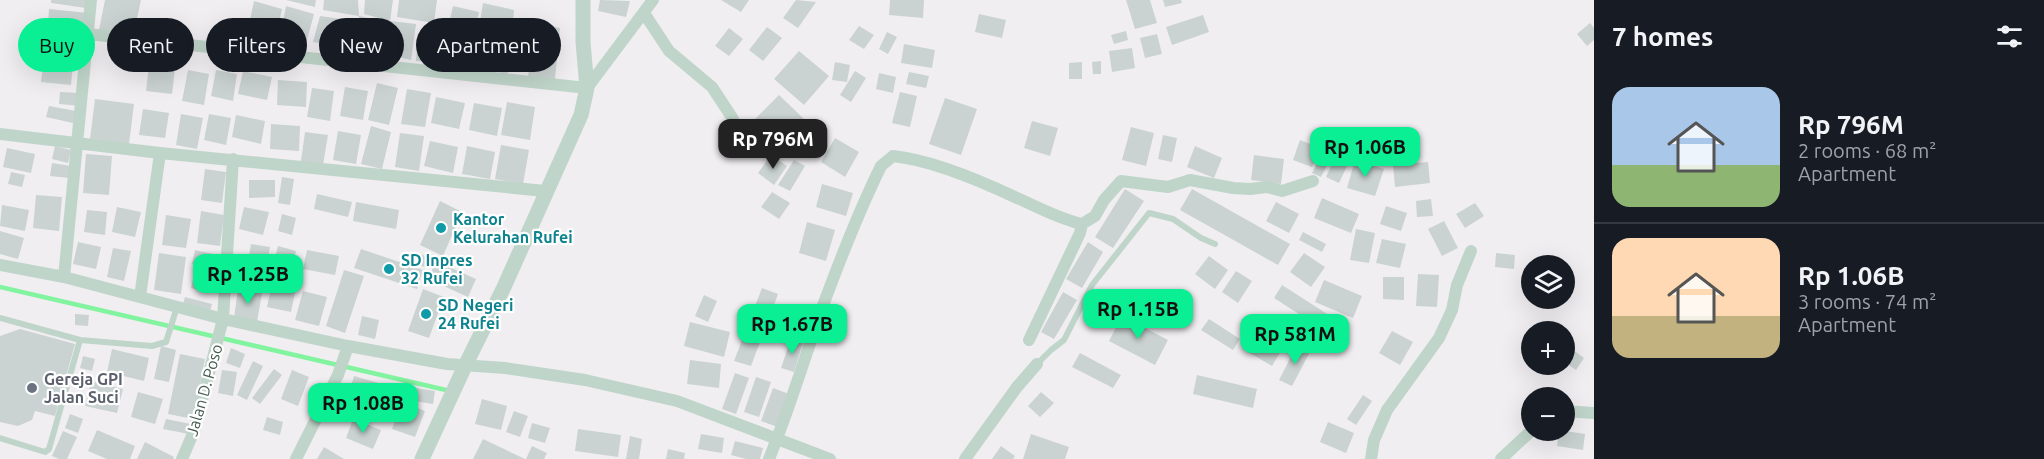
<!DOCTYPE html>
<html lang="en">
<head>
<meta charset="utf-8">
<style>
	:root { --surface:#171b24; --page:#20242c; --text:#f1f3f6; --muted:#9ea1a6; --line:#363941; --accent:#0aef94 }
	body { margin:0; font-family:Ubuntu,sans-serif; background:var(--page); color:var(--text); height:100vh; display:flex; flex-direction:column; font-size:22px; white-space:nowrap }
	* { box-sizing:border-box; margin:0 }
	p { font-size:20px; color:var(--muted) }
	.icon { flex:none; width:33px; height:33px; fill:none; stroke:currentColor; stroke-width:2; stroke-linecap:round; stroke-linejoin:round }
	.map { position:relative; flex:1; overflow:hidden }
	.drawer { display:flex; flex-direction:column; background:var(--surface); width:450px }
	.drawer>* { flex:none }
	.guide { position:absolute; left:18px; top:18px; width:570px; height:54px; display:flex; gap:12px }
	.tools { position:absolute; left:1521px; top:255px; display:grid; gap:12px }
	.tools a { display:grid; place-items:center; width:54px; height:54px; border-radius:50%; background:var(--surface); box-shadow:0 6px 24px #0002; font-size:30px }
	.price { position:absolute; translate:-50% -51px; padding:0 14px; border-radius:12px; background:var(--accent); color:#111; font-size:20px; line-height:39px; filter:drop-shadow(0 2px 3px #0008) }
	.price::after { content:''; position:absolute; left:50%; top:36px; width:18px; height:14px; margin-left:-9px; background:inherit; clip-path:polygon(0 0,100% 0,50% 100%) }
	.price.on { background:#222; color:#fff }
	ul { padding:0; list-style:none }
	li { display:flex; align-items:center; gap:18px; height:150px; padding:0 18px }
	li+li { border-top:2px solid var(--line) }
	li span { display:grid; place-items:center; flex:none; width:168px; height:120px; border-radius:18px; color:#555 }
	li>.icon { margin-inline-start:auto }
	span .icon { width:72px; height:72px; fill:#fffc; stroke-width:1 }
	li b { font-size:26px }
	h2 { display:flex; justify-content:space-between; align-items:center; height:72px; padding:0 18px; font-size:26px }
	.pill { padding:0 21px; border-radius:27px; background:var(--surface); box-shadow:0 6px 24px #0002; font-size:21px; line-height:54px }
	.pill.on { background:var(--accent); color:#111 }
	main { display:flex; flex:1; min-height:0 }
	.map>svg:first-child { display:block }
</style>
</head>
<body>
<main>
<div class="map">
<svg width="1594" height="459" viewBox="0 0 1594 459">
	<rect width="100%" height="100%" fill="#f1eef1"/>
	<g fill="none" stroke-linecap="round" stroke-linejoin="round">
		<path stroke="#82f39e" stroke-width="4.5" d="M0,287L446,390"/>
	</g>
	<path fill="#cad3d1" d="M51,0H87L86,8L51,3Z
		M105,0H141L134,32L99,30Z
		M286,0H316L315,7Z
		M324,0H358L359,16L387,22L381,54L351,49L359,16L323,10Z
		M365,0H393L390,21L364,14Z
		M399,0H437L434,23L397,17Z
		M600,0L630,1L626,17L598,11Z
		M721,0H749L741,12Z
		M796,0L816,2L798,28L783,18Z
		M890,0H924L923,18L889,15Z
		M1126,0H1150L1157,23L1135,29Z
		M1163,0H1181L1182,3L1165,7Z
		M254,1L282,9L274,47L245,44Z
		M483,3L514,10L511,43L477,41Z
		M286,6L314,14L307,40L280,37Z
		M453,6L479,12L474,32L448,28Z
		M49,9L88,13L86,28L48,24Z
		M979,14L1006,20L1002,38L975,32Z
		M1203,15L1209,32L1172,45L1166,27Z
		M320,16L354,21L348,48L313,42Z
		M390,21L416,24L411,60L384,54Z
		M536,23L560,28L555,79L528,76Z
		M1590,23L1594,28V40L1587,46L1577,34Z
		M859,26L874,35L864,49L849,40Z
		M767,27L782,38L763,61L749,50Z
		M729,28L743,39L729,56L715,46Z
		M1126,31L1128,40L1114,44L1111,35Z
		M887,32L897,37L888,54L879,49Z
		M418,34L444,40L439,62L416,61Z
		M1157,34L1162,54L1145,58L1140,38Z
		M447,40L470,45L464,70L441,66Z
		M904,44L935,50L932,68L901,63Z
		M476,45L509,50L508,74L471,67Z
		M1132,48L1135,68L1112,72L1109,51Z
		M45,50L74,53L71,85L41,82Z
		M799,51L829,76L804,105L774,79Z
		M1101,61V74H1093L1092,62Z
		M835,62L850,65L847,82L832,80Z
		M1082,62V79H1069V63Z
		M149,65L175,69L172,94L146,91Z
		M188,70L209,74L204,105L182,101Z
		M216,70L237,74L233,101L211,96Z
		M243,71L272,77L267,100L238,94Z
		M855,71L866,78L851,102L840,95Z
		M909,72L929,76L926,88L906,84Z
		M879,73L896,77L893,93L876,89Z
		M278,80L307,82L306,107L277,105Z
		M377,83L398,88L389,125L368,120Z
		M345,87L368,91L363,120L340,116Z
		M312,88L334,91L330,121L307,117Z
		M407,89L431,93L425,127L401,124Z
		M60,92L81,93L80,106L59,104Z
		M900,92L917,96L910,127L892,123Z
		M779,95L804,119L779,144L754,120Z
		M436,97L465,103L459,129L431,123Z
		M945,98L977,109L961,155L929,144Z
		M95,99L134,104L129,144L90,139Z
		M507,102L535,107L530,140L501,135Z
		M474,103L502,108L497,136L469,130Z
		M49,106L76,111L73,123L46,117Z
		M143,109L169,113L165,138L139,135Z
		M181,114L203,118L197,149L176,145Z
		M209,114L231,118L226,145L204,140Z
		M236,115L265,121L261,144L232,137Z
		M1032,121L1058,128L1050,156L1024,148Z
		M271,124L300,126L299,151L270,149Z
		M371,126L391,132L382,169L361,164Z
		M1131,127L1154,133L1146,166L1122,160Z
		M338,131L361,135L356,164L333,160Z
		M305,132L328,135L323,165L301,161Z
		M400,133L424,136L419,171L395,167Z
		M1163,135L1177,138L1172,162L1158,159Z
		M835,138L859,152L845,177L821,162Z
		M1300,140L1320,148L1312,167L1293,160Z
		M430,141L458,147L453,173L424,166Z
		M501,145L529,150L523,184L495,179Z
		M55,146L71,150L68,163L52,159Z
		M467,146L495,152L490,179L462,174Z
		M1195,146L1222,158L1214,178L1187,167Z
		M1326,147L1334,151L1321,177L1312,173Z
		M7,148L35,154L31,173L3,167Z
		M86,154L112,156L109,195L83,193Z
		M771,155L787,166L774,185L758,173Z
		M1254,155L1284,159L1281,184L1251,180Z
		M1335,158L1348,164L1339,183L1326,177Z
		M794,160L805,166L790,191L778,185Z
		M1355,160L1384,169L1375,196L1347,188Z
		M1428,162L1430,183L1395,187L1393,165Z
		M52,163L71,166L69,178L50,176Z
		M205,169L226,172L222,203L201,200Z
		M11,172L25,175L22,187L8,184Z
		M282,177L294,179L290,205L278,203Z
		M249,180H275V197L249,198Z
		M822,184L853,193L846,216L816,207Z
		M1125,189L1144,201L1113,248L1095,237Z
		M1192,189L1290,244L1278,265L1180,210Z
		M772,192L790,203L779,219L761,207Z
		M317,194L352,202L348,217L314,209Z
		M36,195L62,197L59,231L33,228Z
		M1322,198L1359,214L1351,233L1314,218Z
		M1431,199L1433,216L1417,217L1416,201Z
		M440,201L462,212L443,256L420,245Z
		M356,202L399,210L396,229L353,221Z
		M1276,202L1299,214L1289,233L1266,221Z
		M1475,203L1484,216L1465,228L1456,214Z
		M2,205L29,210L25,231L0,226Z
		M1386,206L1407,213L1401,231L1380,224Z
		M117,207L141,212L135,237L112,232Z
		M244,207L269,212L263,235L239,229Z
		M87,210L107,212L105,235L84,232Z
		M201,211L224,215L220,246L197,243Z
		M282,214L296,218L292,235L278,231Z
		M166,215L191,219L186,248L162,245Z
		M1444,221L1458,248L1442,256L1428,229Z
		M807,222L835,230L826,261L799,253Z
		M1356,229L1375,233L1369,263L1350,260Z
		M0,231L24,238L18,259L0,254Z
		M1303,232L1326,244L1322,252L1299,240Z
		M1382,239L1406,244L1400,268L1376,263Z
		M78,242L101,247L96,269L73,264Z
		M1088,242L1103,252L1082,288L1066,279Z
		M251,244L270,247L267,264L248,261Z
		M278,246L296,251L290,273L272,269Z
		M113,248L131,251L124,281L107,277Z
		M361,249L423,270L417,289L354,268Z
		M195,250L218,255L215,269L192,264Z
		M307,250L339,256L335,275L303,269Z
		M159,253L186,257L181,294L154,290Z
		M1304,253L1325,267L1311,287L1290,272Z
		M1496,253L1515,255L1514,269L1495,267Z
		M420,254L431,258L428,268L416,264Z
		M1209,256L1228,270L1215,289L1195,274Z
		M436,261L476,279L468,297L428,279Z
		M237,264L264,270L260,287L233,281Z
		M344,270L364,276L345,333L326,326Z
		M195,271L215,275L211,293L191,288Z
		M1236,271L1252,281L1238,303L1222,292Z
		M1418,274L1439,275L1437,307L1416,306Z
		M1383,277H1404V300L1383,299Z
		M273,279L297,284L291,312L267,307Z
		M1324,280L1362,296L1353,318L1315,302Z
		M1282,285L1346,326L1338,339L1274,298Z
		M762,288L778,294L751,366L734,361Z
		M238,289L262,293L257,322L234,318Z
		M423,289L444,297L429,338L408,331Z
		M303,291L327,297L319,326L295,320Z
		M1063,292L1077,300L1054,339L1041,332Z
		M704,295L717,301L708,322L695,316Z
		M185,297L212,304L210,311L183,304Z
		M75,314L89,315L88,326L75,325Z
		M362,316L379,320L375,339L358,335Z
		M1122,316L1168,340L1155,365L1109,341Z
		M1267,318L1292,332L1272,366L1248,352Z
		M1209,319L1240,339L1233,350L1201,330Z
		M690,322L730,332L724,357L684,346Z
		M20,329L75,344L55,416L35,411L32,420L18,426L0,422V336Z
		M1392,331L1413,342L1400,365L1379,353Z
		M791,338L803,343L794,372L781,368Z
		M1298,343L1311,350L1292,386L1279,380Z
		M161,346L176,350L169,382L154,379Z
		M1568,346L1584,358L1576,370L1564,362V351Z
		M231,348L245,354L240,368L226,363Z
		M112,349L149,358L144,381L107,372Z
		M1080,353L1121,375L1113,388L1072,367Z
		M180,354L205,359L193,419L168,414Z
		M83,356L95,359L92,371L80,368Z
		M690,360L721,364L719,388L687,384Z
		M253,361L263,366L247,400L237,395Z
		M274,369L282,375L260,404L252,398Z
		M222,370L237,372L233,396L218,393Z
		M292,370L309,377L298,406L281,399Z
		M735,373L749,378L736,414L722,409Z
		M1197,375L1257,389L1253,408L1193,394Z
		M354,376L382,384L373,414L345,406Z
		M756,377L771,382L759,417L744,412Z
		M91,381L123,389L117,413L85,406Z
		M397,385L435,391L433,404L395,398Z
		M773,388L792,395L780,428L761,421Z
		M138,392L163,399L155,424L131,417Z
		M1041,392L1054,403L1040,417L1028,406Z
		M1363,395L1372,401L1356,425L1347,419Z
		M482,399L507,406L501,430L475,424Z
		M402,402L425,411L415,437L392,429Z
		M514,411L528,416L520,437L506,432Z
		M70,414L83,419L78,433L65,428Z
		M267,417L283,422L280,435L263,430Z
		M166,419L191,424L189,434L163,429Z
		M353,419L381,430L373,449L346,438Z
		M1328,422L1354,433L1346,453L1320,442Z
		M532,423L550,428L545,443L528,438Z
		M578,429L621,435L618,457L575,451Z
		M97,430L135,446L130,459H107L88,451Z
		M1559,430L1585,434L1583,450L1557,446Z
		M63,431L77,437L67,459H59L52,456Z
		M701,434L724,438L722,453L698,449Z
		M1031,434L1069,447L1065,459H1023Z
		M630,436L642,439L639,459H626Z
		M483,439L525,459H473Z
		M735,441L763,448L760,459H746L731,455Z
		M145,442L174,457L173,459H137Z
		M532,446L547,453L544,459H526Z
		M1001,446L1015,456L1013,459H992Z
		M324,447L344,459H317Z
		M668,449L685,453L684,459H666Z"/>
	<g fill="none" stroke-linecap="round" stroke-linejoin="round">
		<path stroke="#c0d5ca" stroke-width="6" d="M0,318L80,340L152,346L166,342L177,307
			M1037,364L1051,350L1064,340L1092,285L1149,213L1173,219L1201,238L1215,244
			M0,438L45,452L49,449L80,340"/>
		<path stroke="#c0d5ca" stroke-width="12" d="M644,13L669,51L712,87L733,119L739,139L754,150
			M88,34L587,88L653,0
			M0,134L160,153L545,191
			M0,265L64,277L223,319L348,346L447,364L505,368L585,380L677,401L830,459
			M64,277L91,0
			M140,297L160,153
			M1029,340L1080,233L1082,224
			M1564,411L1594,413
			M182,459L194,431L223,319L233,159
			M296,459L338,375L348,346
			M769,459C789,410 804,360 821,311C839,262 858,213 881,166L893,156C932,160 981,181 1017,198C1038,207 1059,219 1082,224L1095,216L1104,200L1121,181L1168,187L1190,180L1233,188L1250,189L1267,187L1282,191L1313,181
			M965,459L1017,387L1037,364
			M1371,459L1374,440L1387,410L1439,338L1452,310L1457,285L1471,251
			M1501,459L1532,430"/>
		<path stroke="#c0d5ca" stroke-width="15" d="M422,459L465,366L504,287L581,115L587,88L583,42V0"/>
	</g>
	<g fill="#0f9aa8" stroke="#fff" stroke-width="2">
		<circle cx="441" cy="228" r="6"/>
		<circle cx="389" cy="269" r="6"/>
		<circle cx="426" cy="314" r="6"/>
	</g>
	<circle fill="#6b7280" stroke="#fff" stroke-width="2" cx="32" cy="388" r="6"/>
	<g text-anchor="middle" stroke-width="4.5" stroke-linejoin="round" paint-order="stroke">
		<g font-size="16" font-weight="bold" fill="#0d838f" stroke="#fff" text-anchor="start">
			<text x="453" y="225">Kantor<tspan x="453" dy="18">Kelurahan Rufei</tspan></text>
			<text x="401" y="266">SD Inpres<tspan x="401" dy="18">32 Rufei</tspan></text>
			<text x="438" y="311">SD Negeri<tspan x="438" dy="18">24 Rufei</tspan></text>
		</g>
		<g font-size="16" font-weight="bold" fill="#5b616d" stroke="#fff" text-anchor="start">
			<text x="44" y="385">Gereja GPI<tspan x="44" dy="18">Jalan Suci</tspan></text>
		</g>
		<g font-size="16" fill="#455d51" stroke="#fff">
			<text transform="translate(204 390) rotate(-74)" y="6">Jalan D. Poso</text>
		</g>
	</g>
</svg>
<div class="tools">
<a><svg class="icon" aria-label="layers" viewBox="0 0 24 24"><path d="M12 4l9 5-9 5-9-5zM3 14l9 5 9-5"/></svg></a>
<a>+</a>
<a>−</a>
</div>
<b class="price on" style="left:773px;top:170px">Rp 796M</b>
<b class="price" style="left:1365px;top:178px">Rp 1.06B</b>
<b class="price" style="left:248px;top:305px">Rp 1.25B</b>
<b class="price" style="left:1138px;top:340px">Rp 1.15B</b>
<b class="price" style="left:792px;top:355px">Rp 1.67B</b>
<b class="price" style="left:1295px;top:365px">Rp 581M</b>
<b class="price" style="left:363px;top:434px">Rp 1.08B</b>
<div class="guide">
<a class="pill on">Buy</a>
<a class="pill">Rent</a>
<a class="pill">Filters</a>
<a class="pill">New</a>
<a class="pill">Apartment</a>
</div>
</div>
<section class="drawer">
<h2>7 homes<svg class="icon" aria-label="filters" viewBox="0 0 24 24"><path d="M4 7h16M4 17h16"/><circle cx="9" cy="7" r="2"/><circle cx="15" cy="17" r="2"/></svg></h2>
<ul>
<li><span style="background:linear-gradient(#a9c7e8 65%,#8fb573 0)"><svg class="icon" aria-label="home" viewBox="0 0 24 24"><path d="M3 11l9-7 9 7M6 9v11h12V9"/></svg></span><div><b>Rp 796M</b><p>2 rooms · 68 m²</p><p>Apartment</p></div></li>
<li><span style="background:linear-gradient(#ffd9b3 65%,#c2b280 0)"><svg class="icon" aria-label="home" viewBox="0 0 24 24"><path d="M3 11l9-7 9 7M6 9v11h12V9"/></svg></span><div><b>Rp 1.06B</b><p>3 rooms · 74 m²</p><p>Apartment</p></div></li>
</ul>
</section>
</main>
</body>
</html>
